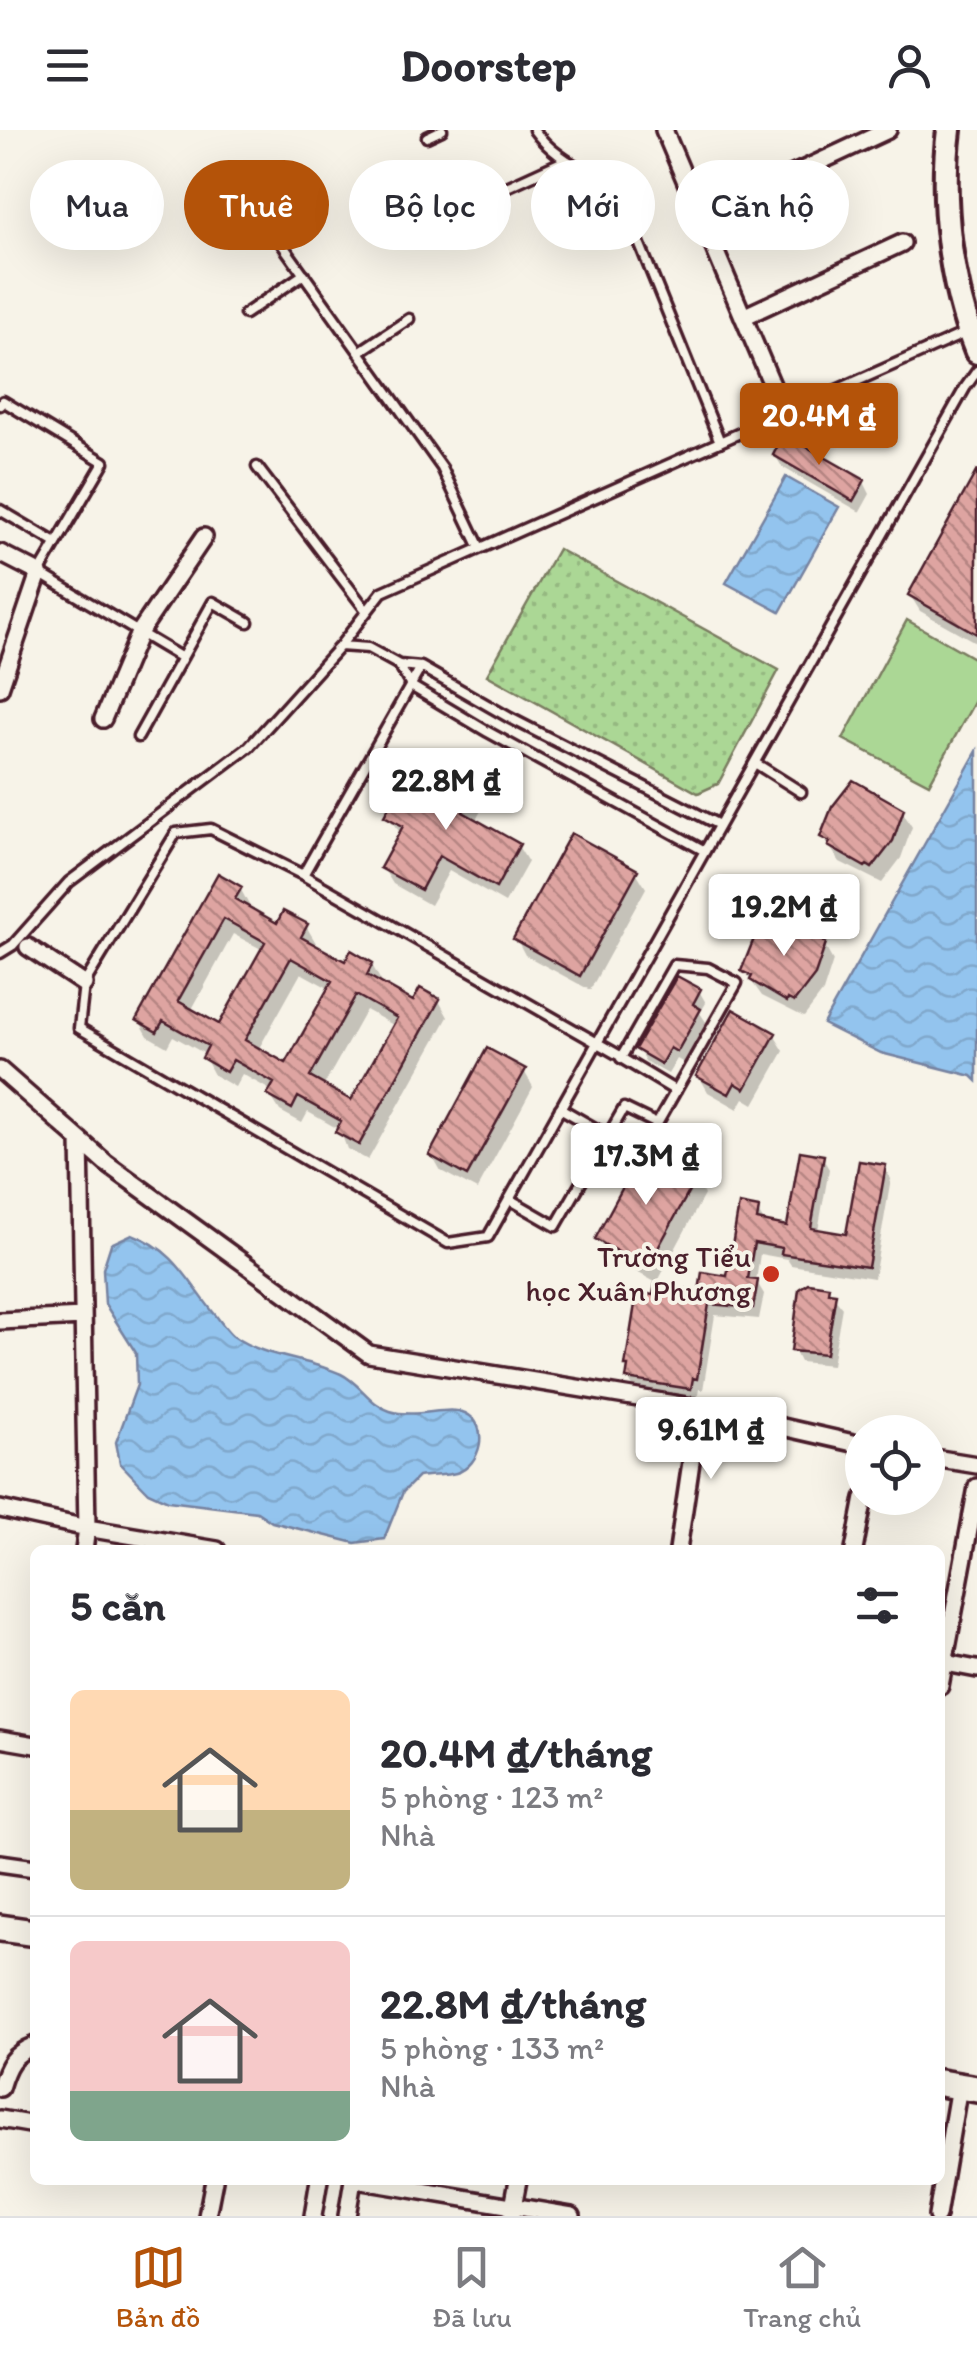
<!DOCTYPE html>
<html lang="vi">
<head>
<meta charset="utf-8">
<style>
	:root { --surface:#fff; --page:#f7f7f7; --text:#2b2b33; --muted:#7c7c81; --line:#e1e1e2; --accent:#b45309 }
	body { margin:0; font-family:Itim,sans-serif; background:var(--page); color:var(--text); height:100vh; display:flex; flex-direction:column; font-size:38px; white-space:nowrap }
	* { box-sizing:border-box; margin:0 }
	p { font-size:32px; color:var(--muted) }
	.icon { flex:none; width:55px; height:55px; fill:none; stroke:currentColor; stroke-width:2; stroke-linecap:round; stroke-linejoin:round }
	.map { position:relative; flex:1; overflow:hidden }
	.details { position:absolute; left:30px; top:1415px; width:915px; height:640px; display:flex; flex-direction:column; background:var(--surface); border-radius:15px; box-shadow:0 10px 40px #0002 }
	.details>* { flex:none }
	.banner { position:absolute; left:30px; top:30px; width:918px; height:90px; display:flex; gap:20px }
	.buttons { position:absolute; left:845px; top:1285px; display:grid; gap:20px }
	.buttons a { display:grid; place-items:center; width:100px; height:100px; border-radius:50%; background:var(--surface); box-shadow:0 10px 40px #0002; font-size:50px }
	.price { position:absolute; translate:-50% -85px; padding:0 22px; border-radius:10px; background:#fff; color:#222; font-size:32px; line-height:65px; filter:drop-shadow(0 2px 5px #0008) }
	.price::after { content:''; position:absolute; left:50%; top:60px; width:30px; height:22px; margin-left:-15px; background:inherit; clip-path:polygon(0 0,100% 0,50% 100%) }
	.price.current { background:var(--accent); color:#fff }
	ul { padding:0; list-style:none }
	li { display:flex; align-items:center; gap:30px; height:250px; padding:0 40px }
	li+li { border-top:2px solid var(--line) }
	li span { display:grid; place-items:center; flex:none; width:280px; height:200px; border-radius:15px; color:#555 }
	li>.icon { margin-inline-start:auto }
	span .icon { width:120px; height:120px; fill:#fffc; stroke-width:1 }
	li b { font-size:42px }
	h2 { display:flex; justify-content:space-between; align-items:center; height:120px; padding:0 40px; font-size:42px }
	.chip { padding:0 35px; border-radius:45px; background:var(--surface); box-shadow:0 10px 40px #0002; font-size:35px; line-height:90px }
	.chip.current { background:var(--accent); color:#fff }
	header { display:flex; justify-content:space-between; align-items:center; height:130px; padding:0 40px; background:var(--surface); font-size:45px; font-weight:800 }
	.tabs { display:flex; justify-content:space-around; align-items:center; height:140px; border-top:2px solid var(--line); background:var(--surface); font-size:28px; color:var(--muted) }
	.tabs a { display:grid; justify-items:center; gap:5px }
	.tabs .current { color:var(--accent) }
	.map>svg:first-child { display:block }
</style>
</head>
<body>
<header><svg class="icon" aria-label="menu" viewBox="0 0 24 24"><path d="M4 6h16M4 12h16M4 18h16"/></svg>Doorstep<svg class="icon" aria-label="person" viewBox="0 0 24 24"><circle cx="12" cy="8" r="4"/><path d="M4 21q1-7 8-7t8 7"/></svg></header>
<div class="map">
<svg width="977" height="2086" viewBox="0 0 977 2086">
	<defs>
		<pattern id="grass-dots" width="8" height="8" patternUnits="userSpaceOnUse" patternTransform="scale(2.5)"><rect width="8" height="8" fill="#abd795"/><path d="M2 2h.1M6 6h.1" fill="none" stroke="#95b881" stroke-width="1.8" stroke-linecap="round"/></pattern>
		<pattern id="water-waves" width="16" height="10" patternUnits="userSpaceOnUse" patternTransform="scale(2.5)"><rect width="16" height="10" fill="#93c4ee"/><path d="M0 5q4-4 8 0t8 0" fill="none" stroke="#80a8cc"/></pattern>
		<pattern id="building-back-hatch" width="6" height="6" patternUnits="userSpaceOnUse" patternTransform="scale(2.5)"><rect width="6" height="6" fill="#dea4a1"/><path d="M-1 5l2 2M0 0l6 6M5-1l2 2" fill="none" stroke="#b68583"/></pattern>
	</defs>
	<rect width="100%" height="100%" fill="#f7f3e8"/>
	<filter id="ink" filterUnits="userSpaceOnUse"><feTurbulence type="fractalNoise" baseFrequency=".01" numOctaves="2"/><feDisplacementMap in="SourceGraphic" scale="20" xChannelSelector="R" yChannelSelector="G"/><feConvolveMatrix kernelMatrix="1 2 1 2 8 2 1 2 1" color-interpolation-filters="sRGB"/></filter>
	<g filter="url(#ink)">
		<path fill="url(#grass-dots)" stroke="#7a7b60" stroke-width="2.5" d="M558,419L779,540L718,654L698,663L487,545Z"/>
		<path fill="#abd795" stroke="#7a7b60" stroke-width="2.5" d="M907,490L977,530V567L929,654L843,609Z"/>
		<path fill="url(#water-waves)" stroke="#7682a0" stroke-width="2.5" d="M786,347L839,377L780,482L726,453Z
			M977,621V951L972,946L881,923L823,894Z
			M132,1104C173,1119 187,1149 213,1182C219,1189 226,1200 233,1206C264,1228 307,1228 341,1244C360,1253 369,1274 390,1281C415,1289 448,1275 465,1283C491,1295 481,1336 456,1343C445,1346 430,1345 418,1347L403,1362L384,1409L355,1413L272,1392L257,1382L168,1371L148,1362L120,1333L116,1312L137,1255L136,1223L105,1174L103,1139L111,1114Z"/>
		<path fill="#0003" fill-rule="evenodd" d="M775,325L864,352L870,364L860,382L782,337Z
			M977,350V513L920,481L910,465Z
			M478,653L487,669L475,692L518,716L528,732L505,773L449,741L430,775L393,754L383,738L402,705L387,686L415,680Z
			M902,681L912,697L901,728L882,753L840,732L823,707Z
			M636,742L646,758L590,860L525,825L516,808Z
			M240,758L249,775L247,779L278,796H306L316,813L314,816L346,834L372,835L381,851L379,855L414,874L439,871L448,887L368,1030L347,1019L340,1000L308,982L302,993L280,981L270,965L272,961L242,944L235,957L214,945L205,928L207,925L173,906L167,917L148,906L139,890ZM233,804L263,820L220,897L191,881ZM301,843L330,859L287,936L258,920ZM366,880L395,896L352,973L323,957Z
			M824,815L833,831L823,862L804,887L762,866L744,841Z
			M699,861L706,873L700,883L706,892L684,933L677,929L668,944L645,931L638,919Z
			M774,905L784,921L754,974L744,968L738,979L708,962L699,946Z
			M524,941L533,957L477,1060L441,1041L432,1025Z
			M822,1027L829,1039L818,1101L848,1106L884,1037L891,1049L874,1148L791,1135L787,1129L760,1124L756,1151L764,1164L759,1189L715,1185L703,1260L699,1259L697,1270L635,1260L628,1248L627,1235L701,1164L729,1149L757,1080L764,1092L789,1098Z
			M695,1048L704,1065L657,1153L607,1126L598,1109Z
			M828,1159L842,1177L832,1235L800,1232L794,1220Z"/>
		<path fill="url(#building-back-hatch)" stroke="#4a1f2b" stroke-width="2.5" fill-rule="evenodd" d="M784,304L865,350L853,371L773,325Z
			M977,340V504L908,465Z
			M440,629L480,651L463,682L520,714L496,758L439,726L421,760L380,738L403,696L384,686L395,666L414,677Z
			M853,650L904,679L893,711L872,738L867,735L865,737L828,716L830,712L820,707L832,677Z
			M571,703L638,740L580,846L513,809Z
			M218,743L242,757L235,769L277,793L283,781L308,794L301,807L345,831L351,820L373,833L367,845L413,871L420,858L440,869L359,1015L335,1002L341,991L298,967L292,979L267,965L274,953L233,930L226,942L202,928L208,916L163,891L157,902L136,890ZM224,789L265,812L219,894L178,871ZM291,828L332,851L286,933L245,910ZM356,865L397,888L351,970L310,947Z
			M774,784L826,813L815,845L794,872L788,869L787,872L750,850L752,846L741,841L753,811Z
			M677,846L701,859L693,874L701,879L677,922L670,918L661,934L635,919Z
			M733,879L776,903L745,959L735,953L729,964L696,946Z
			M487,918L526,939L467,1046L429,1025Z
			M644,1018L697,1047L647,1138L595,1109Z
			M800,1021L824,1025L811,1098L846,1104L859,1031L886,1035L868,1137L781,1124L782,1118L754,1113L748,1149L758,1150L753,1178L709,1174L697,1249L693,1248L691,1259L626,1249L628,1236H625L637,1162L653,1165L655,1154L699,1161L702,1142L727,1146L739,1074L759,1078L757,1090L787,1096Z
			M808,1153L829,1156L828,1162L836,1163L826,1224L791,1221L799,1159Z"/>
		<g fill="none" stroke-linecap="round" stroke-linejoin="round">
			<g stroke="#4a1f2b" stroke-width="15">
				<path id="lane" d="M534,0C549,21 570,33 592,46C604,52 611,52 619,63L720,312
					M427,7L442,0
					M498,61L566,30
					M259,82L442,338L480,418
					M245,184L304,144
					M359,222L409,189
					M0,275L3,271L104,332L39,443L182,528
					M257,337L366,480
					M0,380L56,413
					M340,516L368,518L399,535L421,537L510,588L719,695
					M399,535L411,556L488,602L705,721
					M138,607L213,472L248,492
					M755,633L801,662
					M303,745L421,537
					M0,823L13,815L69,752L249,617L340,516L382,462L965,203
					M622,927L303,745L211,699L176,703L84,854L79,898L448,1113L488,1107L597,913L965,258L977,241
					M560,978L607,1005
					M509,1069L556,1096L624,978L657,994L737,853L708,838L674,835L621,928L676,961"/>
			</g>
			<g stroke="#4a1f2b" stroke-width="22">
				<path id="street" d="M664,0L784,283
					M701,87L888,0
					M743,187L902,113
					M0,423L39,443L0,558
					M103,589L139,503L204,407
					M28,817L84,854
					M0,940L106,1033L369,1224L699,1278L862,1315
					M80,1010L87,1398L84,1420
					M0,1191L83,1187
					M928,1327L977,1335
					M0,1379L87,1398L217,1420
					M678,1420L699,1278
					M854,1420L864,1368
					M940,1532L977,1539
					M940,1556L977,1357
					M0,1609L35,1615
					M0,1733L35,1738
					M0,1958C7,1935 12,1924 35,1915
					M0,1989L35,1995
					M356,2050L572,2086
					M512,2082L518,2050
					M207,2086L214,2050
					M313,2086L319,2050
					M347,2086L353,2050
					M937,2086L959,1956"/>
			</g>
			<g stroke="#4a1f2b" stroke-width="30">
				<path id="secondary" d="M949,0C940,71 950,155 977,222"/>
			</g>
			<g stroke="#4a1f2b" stroke-width="32">
				<path id="primary" d="M0,1798L35,1803
					M940,1953L977,1959"/>
			</g>
			<use href="#lane" stroke="#f7f3e8" stroke-width="8"/>
			<use href="#street" stroke="#f7f3e8" stroke-width="15"/>
			<use href="#secondary" stroke="#f7f3e8" stroke-width="22"/>
			<use href="#primary" stroke="#f7f3e8" stroke-width="25"/>
		</g>
	</g>
	<circle fill="#c8321e" stroke="#f7f3e8" stroke-width="4" cx="771" cy="1144" r="10"/>
	<g text-anchor="middle" stroke-width="8" stroke-linejoin="round" paint-order="stroke">
		<g font-size="30" fill="#4a1f2b" stroke="#f7f3e8" text-anchor="end">
			<text x="751" y="1137">Trường Tiểu<tspan x="751" dy="34">học Xuân Phương</tspan></text>
		</g>
	</g>
</svg>
<div class="buttons">
<a><svg class="icon" aria-label="locate" viewBox="0 0 24 24"><circle cx="12" cy="12" r="6"/><path d="M12 2v4M12 18v4M2 12h4M18 12h4"/></svg></a>
</div>
<b class="price current" style="left:819px;top:338px">20.4M ₫</b>
<b class="price" style="left:446px;top:703px">22.8M ₫</b>
<b class="price" style="left:784px;top:829px">19.2M ₫</b>
<b class="price" style="left:646px;top:1078px">17.3M ₫</b>
<b class="price" style="left:711px;top:1352px">9.61M ₫</b>
<div class="banner">
<a class="chip">Mua</a>
<a class="chip current">Thuê</a>
<a class="chip">Bộ lọc</a>
<a class="chip">Mới</a>
<a class="chip">Căn hộ</a>
</div>
<section class="details">
<h2>5 căn<svg class="icon" aria-label="filters" viewBox="0 0 24 24"><path d="M4 7h16M4 17h16"/><circle cx="9" cy="7" r="2"/><circle cx="15" cy="17" r="2"/></svg></h2>
<ul>
<li><span style="background:linear-gradient(#ffd9b3 60%,#c2b280 0)"><svg class="icon" aria-label="home" viewBox="0 0 24 24"><path d="M3 11l9-7 9 7M6 9v11h12V9"/></svg></span><div><b>20.4M ₫/tháng</b><p>5 phòng · 123 m²</p><p>Nhà</p></div></li>
<li><span style="background:linear-gradient(#f6c9c9 75%,#7fa58c 0)"><svg class="icon" aria-label="home" viewBox="0 0 24 24"><path d="M3 11l9-7 9 7M6 9v11h12V9"/></svg></span><div><b>22.8M ₫/tháng</b><p>5 phòng · 133 m²</p><p>Nhà</p></div></li>
</ul>
</section>
</div>
<nav class="tabs">
<a class="current"><svg class="icon" aria-label="map" viewBox="0 0 24 24"><path d="M3 6l6-2 6 2 6-2v14l-6 2-6-2-6 2zM9 4v14M15 6v14"/></svg>Bản đồ</a>
<a><svg class="icon" aria-label="saved" viewBox="0 0 24 24"><path d="M7 4h10v16l-5-4-5 4z"/></svg>Đã lưu</a>
<a><svg class="icon" aria-label="home" viewBox="0 0 24 24"><path d="M3 11l9-7 9 7M6 9v11h12V9"/></svg>Trang chủ</a>
</nav>
</body>
</html>
